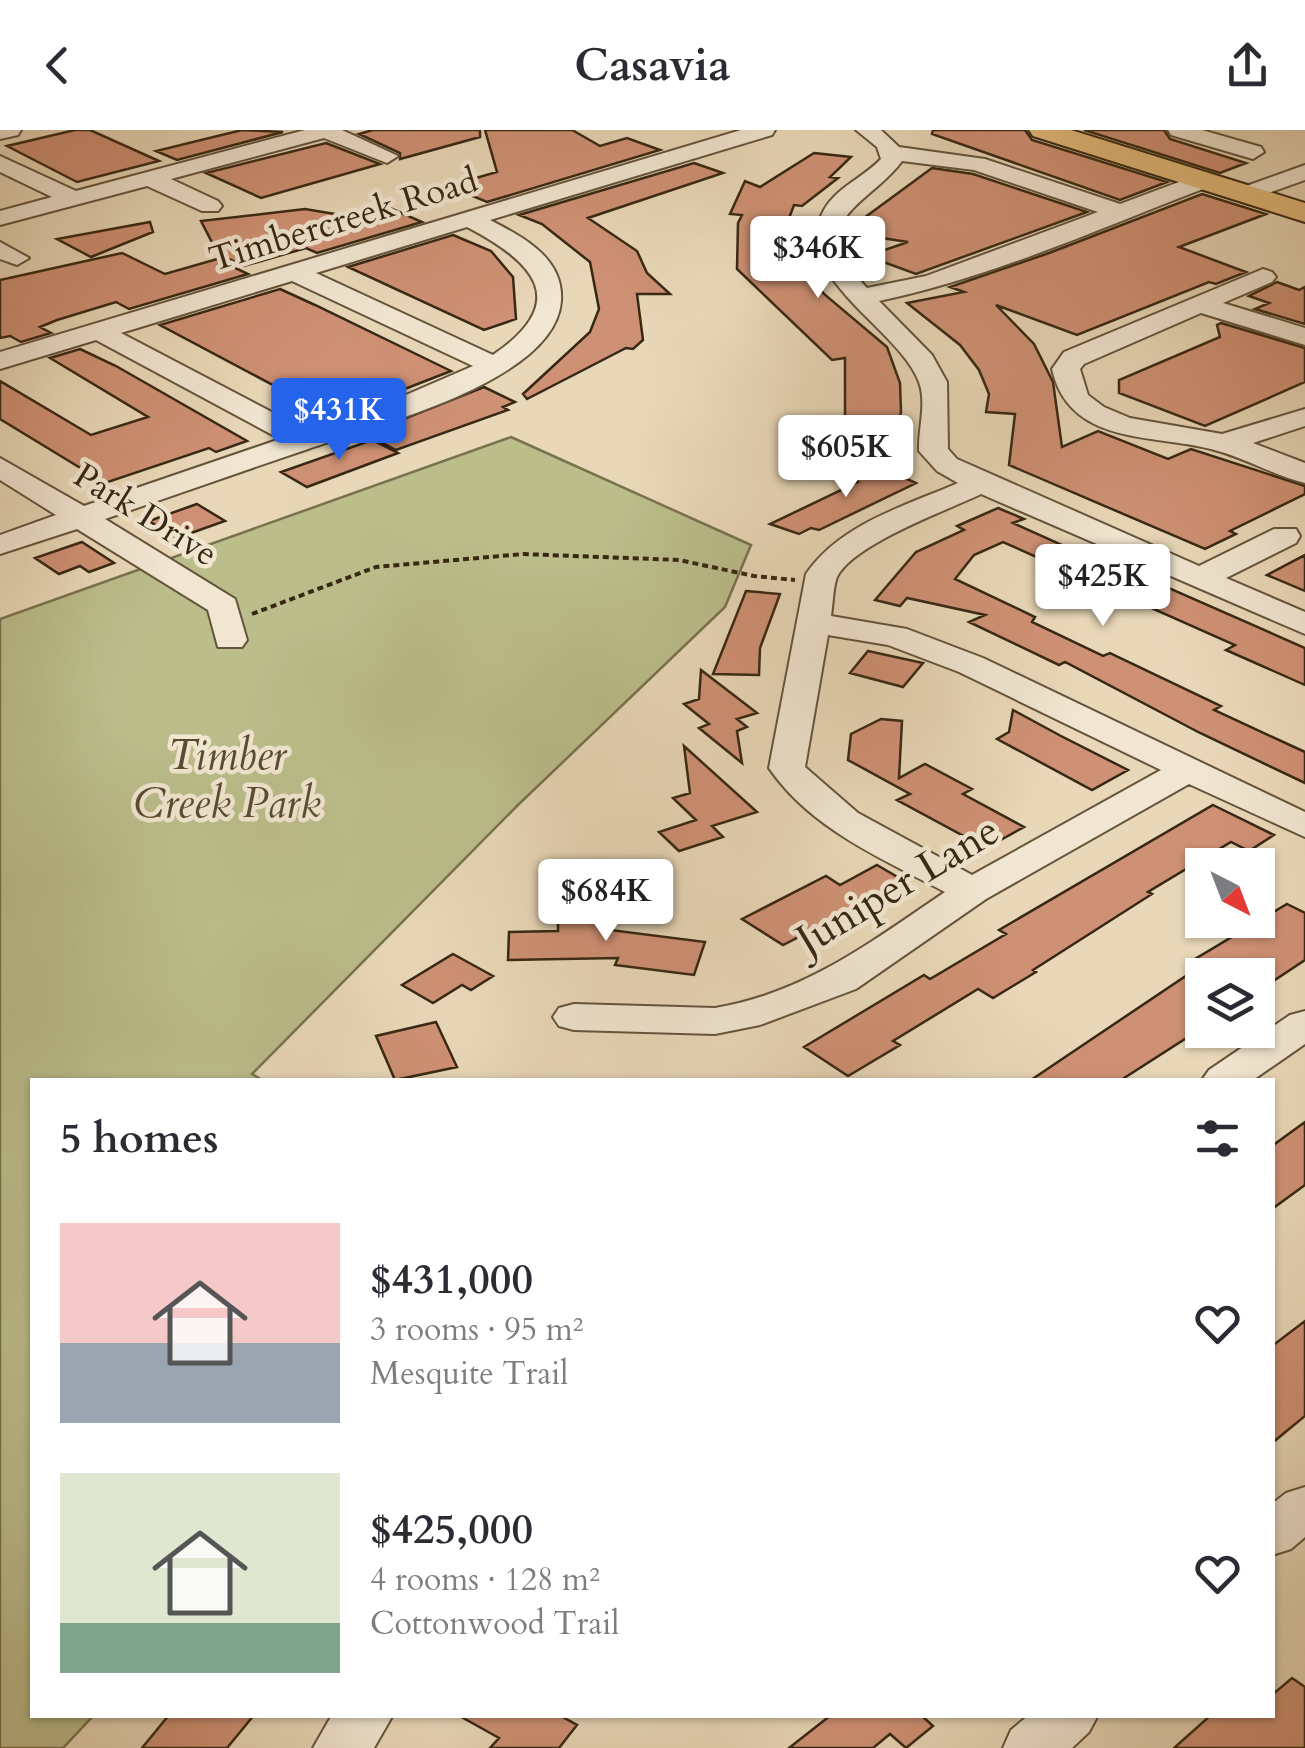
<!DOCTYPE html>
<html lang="en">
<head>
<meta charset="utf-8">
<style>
	:root { --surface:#fff; --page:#f7f7f7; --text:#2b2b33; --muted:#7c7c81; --accent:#2563eb }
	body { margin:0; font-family:Cardo,serif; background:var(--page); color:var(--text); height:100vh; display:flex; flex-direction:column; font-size:38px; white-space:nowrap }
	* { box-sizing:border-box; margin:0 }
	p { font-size:32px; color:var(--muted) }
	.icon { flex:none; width:55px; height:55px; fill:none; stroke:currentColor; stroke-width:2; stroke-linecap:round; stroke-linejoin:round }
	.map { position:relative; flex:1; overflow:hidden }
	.sheet { position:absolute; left:30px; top:948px; width:1245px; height:640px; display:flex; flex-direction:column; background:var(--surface); border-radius:0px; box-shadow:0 2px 8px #0004 }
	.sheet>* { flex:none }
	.needle { width:65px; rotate:138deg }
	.controls { position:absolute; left:1185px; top:718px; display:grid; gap:20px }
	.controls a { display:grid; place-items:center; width:90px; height:90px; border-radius:0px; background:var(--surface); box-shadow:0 2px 8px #0004; font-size:50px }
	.price { position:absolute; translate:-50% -85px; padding:0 22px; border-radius:10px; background:#fff; color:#222; font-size:32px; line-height:65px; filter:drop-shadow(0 2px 5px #0008) }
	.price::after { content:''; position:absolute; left:50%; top:60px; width:30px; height:22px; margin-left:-15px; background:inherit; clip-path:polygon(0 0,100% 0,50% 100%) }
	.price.on { background:var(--accent); color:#fff }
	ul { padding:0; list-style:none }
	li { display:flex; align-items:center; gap:30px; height:250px; padding:0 30px }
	li span { display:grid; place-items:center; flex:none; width:280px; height:200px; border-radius:0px; color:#555 }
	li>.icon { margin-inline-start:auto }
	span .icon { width:120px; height:120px; fill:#fffc; stroke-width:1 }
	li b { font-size:42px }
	h2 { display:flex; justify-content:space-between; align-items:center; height:120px; padding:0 30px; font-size:42px }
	header { display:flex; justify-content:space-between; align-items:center; height:130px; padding:0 30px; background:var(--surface); font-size:45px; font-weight:600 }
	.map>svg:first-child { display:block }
</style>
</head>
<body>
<header><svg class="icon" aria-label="back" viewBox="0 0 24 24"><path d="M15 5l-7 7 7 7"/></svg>Casavia<svg class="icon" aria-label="share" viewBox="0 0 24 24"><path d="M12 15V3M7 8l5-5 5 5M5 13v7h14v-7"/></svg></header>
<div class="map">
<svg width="1305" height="1618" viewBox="0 0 1305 1618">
	<rect width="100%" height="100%" fill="#e9d8b8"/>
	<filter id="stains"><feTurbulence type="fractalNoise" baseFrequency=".002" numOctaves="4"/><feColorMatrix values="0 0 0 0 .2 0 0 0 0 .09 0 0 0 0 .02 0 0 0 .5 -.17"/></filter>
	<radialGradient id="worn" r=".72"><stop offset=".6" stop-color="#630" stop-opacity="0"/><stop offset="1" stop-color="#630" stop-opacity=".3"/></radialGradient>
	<path fill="#bbbd8b" stroke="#79724f" stroke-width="2.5" d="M511,307L751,415L725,477L518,675L252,944L262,950H32V1585H94L63,1618H0V489Z"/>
	<path fill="#cf9175" stroke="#372813" stroke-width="2.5" d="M75,0H90L159,31L77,52L7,16Z
		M242,0L283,2L177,30L156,21Z
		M373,0H480V7L400,29V23L359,4Z
		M485,0H572L600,16L627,8L660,20L487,72L448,56L497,42Z
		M933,0H1025L1032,10L1167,52L1120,70L932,4Z
		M1084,0H1164L1170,9L1246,33L1220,43Z
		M326,13L380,34L261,68L206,43Z
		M814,23L851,27L830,47L838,48L802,76L794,75L786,96L776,92L786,108V125L795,124L824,164L887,217L900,253L901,282L890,321L835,318L845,286V228L832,230L737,139L738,93L742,85L730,84L745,51L760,57Z
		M694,33L723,43L588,88L637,121L647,143L670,164H637L643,210L633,219L626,218L527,269L523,264L590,202L599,179L590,132L542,94L519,85Z
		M932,38L973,44L1087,82L916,144L867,126L908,112L862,105L876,90L864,88Z
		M1202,64L1266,84L1179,117L1246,142L1216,154L1209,152L1077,205L996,175L1034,214L1053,252L1062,317L1098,301L1168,329L1191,319L1305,356V364L1230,401L1236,404L1205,419L1009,335L1015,284L986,282L989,264L979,240L960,215L907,173L964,162L950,157L1049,123Z
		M383,75L422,92L317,123L306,118L244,136L218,124L201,91L305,79L347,86Z
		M150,92L153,102L91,127L57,109Z
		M453,105L491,121L513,147L516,189L484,200L348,137Z
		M122,123L165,144L217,129L248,144L129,179L116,172L57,190L40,197L51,203L21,212L10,206L0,208V150Z
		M1277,152L1299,160L1305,157V194L1255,179L1269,173L1249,166Z
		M280,159L315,175L451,241L333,287L160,195Z
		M1221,193L1305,218V252L1205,296L1119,263V250L1220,207L1217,195Z
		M80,219L116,236L247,311L216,322L209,318L105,353L0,289V251L91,305L148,287L50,228Z
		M484,257L515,272L503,277L508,280L396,320L366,304Z
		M372,310L398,323L307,357L281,342Z
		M876,335L916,353L819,400L811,398L799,404L770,394L858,352L848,347Z
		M197,374L225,391L177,408L149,391Z
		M998,378L1024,389L1013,393L1066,417L1071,415L1305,518V555L1226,520L1235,515L1003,412L974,425L955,449L1035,487L1032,492L1103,526L1110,523L1221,576L1214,580L1305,622V653L1200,603L1065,532L1059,535L969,492L985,485L907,468L900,476L875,470L916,422L964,400L957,396Z
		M82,412L114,433L89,442L80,436L59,444L35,428Z
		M1305,425V461L1267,445Z
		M746,461L780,464L760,518L759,545L713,544Z
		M868,521L923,533L903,557L850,543Z
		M701,540L757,583L737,589L747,597L737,601L742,633L699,598L709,594L684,574L699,569Z
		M1013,580L1061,606L1128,640L1092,660L997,609L1009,602Z
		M881,589L902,591L899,648L925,634L972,659L963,664L1024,697L986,718L897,670L910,664L848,630L851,604Z
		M684,616L757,682L712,696L723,707L679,721L659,702L696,690L673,668L690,663Z
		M1213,675L1274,705L1249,721L1231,712L1148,762L1152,764L1033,840L1036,842L993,868L978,859L893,911L900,915L848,946L804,917L924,845L930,849L1006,804L999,800Z
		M877,735L906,752L783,815L742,789L826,746L840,755Z
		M583,772H609L610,800L705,812L694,845L615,835L618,828L508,830L509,802L558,801V791L583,790Z
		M1287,774L1305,783V830L1266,856L1258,852V845H1214L1202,838V898L1121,950H1031L1199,837L1190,832Z
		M453,824L493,846L471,860L462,855L433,873L402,855Z
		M436,892L457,937L395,950L376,906Z
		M1305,992V1055L1272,1079V1016Z
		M1305,1191V1286L1272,1313V1216Z
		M1292,1548L1305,1557V1618H1174L1211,1585H1272V1565Z
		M169,1585H254L227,1618H142Z
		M458,1585H559L577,1595L559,1618H490L499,1608Z
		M831,1585H921L933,1596L906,1618L890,1604L873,1618H789Z"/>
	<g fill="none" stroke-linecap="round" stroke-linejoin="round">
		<g stroke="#64543c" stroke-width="4">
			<path id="minor" d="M0,0H21L18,5L0,9Z
				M305,0H342L398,26L387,33L324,8L171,49L218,71L222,76L218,81H202L147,56L0,95V81L52,67L0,42V26L76,61Z
				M741,0H775L772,5L490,90C523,107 564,128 561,171C555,252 373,296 308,319C240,342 172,366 105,389L235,469L247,510L242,517H218L208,480L77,399L0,424V405L56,385L0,350V328L84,376L280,309L96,210L0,239V222ZM467,97C534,132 572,171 493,225L316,143ZM292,151L473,236L399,268L306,300L121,203Z
				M856,0H881L899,17L985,29L1120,74L1195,46H1211L1215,51L1211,56C1102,97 994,147 879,171L932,225L947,252L948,319L957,329L1199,436L1274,399H1296L1300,406L1296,413L1226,448L1305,482V504L981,364C948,380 853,414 837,447C833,457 833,474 831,486L907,499L983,528L1305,682V707L1189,654L986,769L856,859L760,895L715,904L574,900L559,896L553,887L559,878L574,874L715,878C805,863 871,812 945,762C881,728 811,699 769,638L806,444C840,394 905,376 958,353L937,341L919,321C918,299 927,273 919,252C900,199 787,145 824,80C837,57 863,48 881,29L877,17ZM902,31L974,40L1098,82L926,146L867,158C801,88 869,76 902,31ZM828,505L888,515L959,542L1161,640L972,745L858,683L805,637Z
				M1168,0H1202L1261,17L1264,22L1253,29L1171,5Z
				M1305,35V50L1246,71L1234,64L1238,59Z
				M0,112L29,128L17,135L0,129Z
				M1263,139L1272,142L1276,147L1272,152L1223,173L1305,198V215L1201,183L1084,234L1080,239L1088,265L1104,277L1130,288L1222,304L1305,279V296L1253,313L1305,333V353C1273,345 1243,327 1211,319C1151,304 1069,315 1052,239L1064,222Z
				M1305,881V914L1253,950H1202L1209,940L1290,885Z
				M1305,1357V1407L1291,1419L1272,1425V1374L1286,1363Z
				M332,1585H393L374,1618H313Z
				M1029,1585H1098L1089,1602L1072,1618H1003L1011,1600Z"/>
		</g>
		<g stroke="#372813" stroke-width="4">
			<path id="major" d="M1029,0H1071L1305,73V92L1033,6Z"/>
		</g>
		<path stroke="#372813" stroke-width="4" stroke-dasharray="6 4" stroke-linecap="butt" d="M252,484L376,437L523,424L679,430L754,446L795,450"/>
		<use href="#minor" fill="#f1e6d1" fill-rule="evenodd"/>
		<use href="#major" fill="#e4bc7c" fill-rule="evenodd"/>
	</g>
	<g text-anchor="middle" stroke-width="9" stroke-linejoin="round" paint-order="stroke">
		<g font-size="35" fill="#372813" stroke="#f1e6d1">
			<text transform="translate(343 89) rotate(-17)" y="12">Timbercreek Road</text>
			<text transform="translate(146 384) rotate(32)" y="12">Park Drive</text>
		</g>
		<g font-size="42" font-style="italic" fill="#584d31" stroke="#f1e6d1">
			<text x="227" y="639">Timber<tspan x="227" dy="48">Creek Park</tspan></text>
		</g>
		<g font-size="42" fill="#372813" stroke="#f1e6d1">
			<text transform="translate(897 754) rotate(-31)" y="15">Juniper Lane</text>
		</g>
	</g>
	<rect width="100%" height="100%" filter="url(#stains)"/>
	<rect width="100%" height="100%" fill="url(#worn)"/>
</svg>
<div class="controls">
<a><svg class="needle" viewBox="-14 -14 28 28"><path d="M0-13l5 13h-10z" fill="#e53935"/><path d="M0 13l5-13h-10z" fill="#7c7c81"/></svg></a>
<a><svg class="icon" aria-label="layers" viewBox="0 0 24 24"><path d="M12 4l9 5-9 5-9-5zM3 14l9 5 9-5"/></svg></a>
</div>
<b class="price" style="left:818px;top:171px">$346K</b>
<b class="price on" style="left:339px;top:333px">$431K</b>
<b class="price" style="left:846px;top:370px">$605K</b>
<b class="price" style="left:1103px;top:499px">$425K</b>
<b class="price" style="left:606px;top:814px">$684K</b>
<section class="sheet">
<h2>5 homes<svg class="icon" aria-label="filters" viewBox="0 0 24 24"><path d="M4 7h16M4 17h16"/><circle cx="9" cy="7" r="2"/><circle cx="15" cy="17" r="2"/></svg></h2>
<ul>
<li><span style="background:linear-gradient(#f6c9c9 60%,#9aa5b1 0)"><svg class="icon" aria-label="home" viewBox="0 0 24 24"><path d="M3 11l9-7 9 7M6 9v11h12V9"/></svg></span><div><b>$431,000</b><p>3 rooms · 95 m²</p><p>Mesquite Trail</p></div><svg class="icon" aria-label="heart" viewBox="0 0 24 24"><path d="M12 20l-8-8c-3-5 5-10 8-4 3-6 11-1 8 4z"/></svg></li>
<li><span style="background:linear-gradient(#dfe7d0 75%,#7fa58c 0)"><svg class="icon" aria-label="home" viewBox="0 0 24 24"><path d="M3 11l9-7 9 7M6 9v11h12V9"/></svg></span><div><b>$425,000</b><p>4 rooms · 128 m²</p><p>Cottonwood Trail</p></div><svg class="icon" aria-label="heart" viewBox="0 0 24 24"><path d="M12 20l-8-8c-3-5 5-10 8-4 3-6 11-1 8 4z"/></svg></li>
</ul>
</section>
</div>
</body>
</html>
